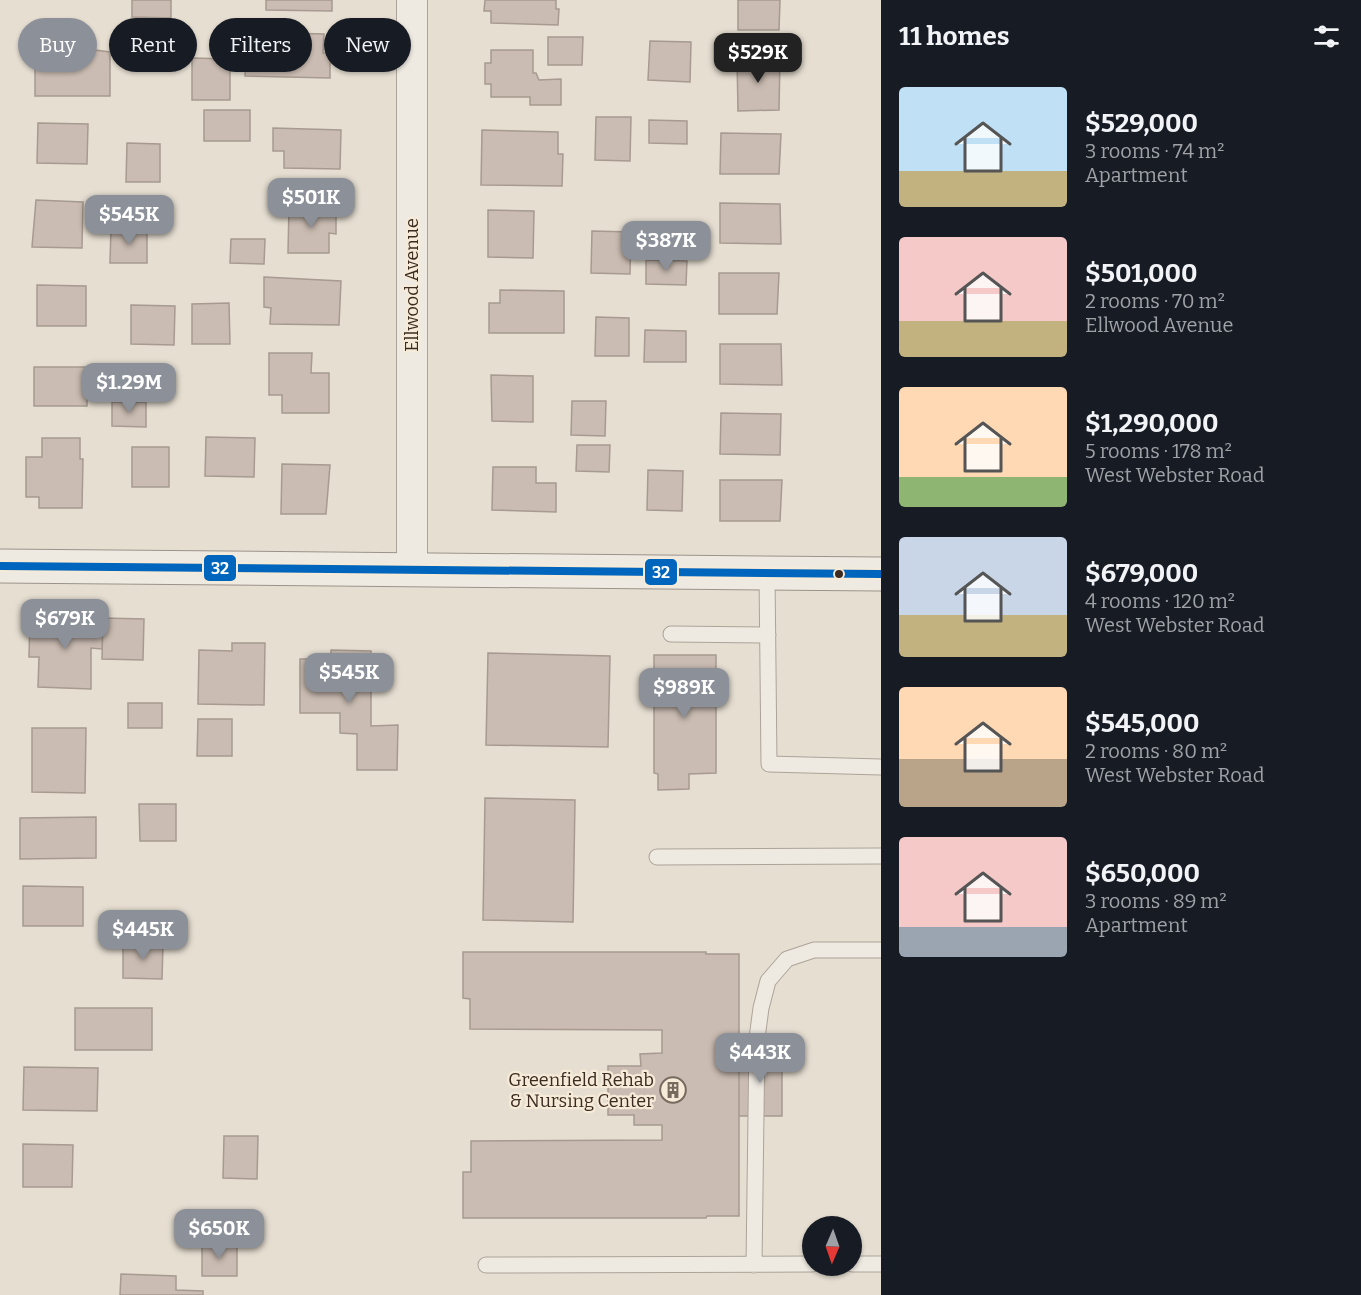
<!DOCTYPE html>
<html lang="en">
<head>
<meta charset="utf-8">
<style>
	:root { --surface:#171b24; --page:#20242c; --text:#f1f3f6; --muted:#9ea1a6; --accent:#8c9099 }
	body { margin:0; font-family:Bitter,serif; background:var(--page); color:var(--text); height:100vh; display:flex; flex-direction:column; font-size:22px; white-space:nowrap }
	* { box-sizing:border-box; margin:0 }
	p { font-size:20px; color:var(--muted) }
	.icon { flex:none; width:33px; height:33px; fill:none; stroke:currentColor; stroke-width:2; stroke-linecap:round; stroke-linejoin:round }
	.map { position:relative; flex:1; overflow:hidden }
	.side { display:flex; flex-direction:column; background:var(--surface); width:480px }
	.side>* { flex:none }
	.hud { position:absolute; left:18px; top:18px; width:570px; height:54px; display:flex; gap:12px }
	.needle { width:39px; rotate:182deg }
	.fabs { position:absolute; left:802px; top:1216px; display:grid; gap:12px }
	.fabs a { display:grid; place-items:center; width:60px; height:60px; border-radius:50%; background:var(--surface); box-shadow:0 2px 4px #0004; font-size:30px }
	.price { position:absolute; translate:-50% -51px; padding:0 14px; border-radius:12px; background:var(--accent); color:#fff; font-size:20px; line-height:39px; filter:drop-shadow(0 2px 3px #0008) }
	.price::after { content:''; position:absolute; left:50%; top:36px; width:18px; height:14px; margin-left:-9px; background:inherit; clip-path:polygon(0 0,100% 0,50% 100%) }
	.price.on { background:#222; color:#fff }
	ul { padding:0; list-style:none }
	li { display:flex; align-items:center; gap:18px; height:150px; padding:0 18px }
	li span { display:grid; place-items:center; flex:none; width:168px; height:120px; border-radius:6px; color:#555 }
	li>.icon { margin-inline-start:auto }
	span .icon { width:72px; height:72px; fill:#fffc; stroke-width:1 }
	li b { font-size:26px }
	h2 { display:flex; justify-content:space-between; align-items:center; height:72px; padding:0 18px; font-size:26px }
	.chip { padding:0 21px; border-radius:27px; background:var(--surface); box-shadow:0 2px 4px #0004; font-size:21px; line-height:54px }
	.chip.on { background:var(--accent); color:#fff }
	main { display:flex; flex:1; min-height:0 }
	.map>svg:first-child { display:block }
</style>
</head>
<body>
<main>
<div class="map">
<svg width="881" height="1295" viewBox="0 0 881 1295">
	<rect width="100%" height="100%" fill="#e6ded1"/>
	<path fill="#cabcb2" stroke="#a79a90" stroke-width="1.5" d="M132,0H171V18L132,17Z
		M266,0H332V11L266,10Z
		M485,0H556V9H559L558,25L491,23V11H484Z
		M738,0H780L779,30H738Z
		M126,25L161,26V61L125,60Z
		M246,32L324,34L323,53H330V78L245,76Z
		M29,37H87V49L110,52V96H35V64H29Z
		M548,37H583L582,65H548Z
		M650,41L691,42L690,82L648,80Z
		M491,50H533V73H536L539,80L561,79V105H530V97H491V84H485V63H491Z
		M780,57L779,110L738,111L737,58Z
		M192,58L230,59V100H192Z
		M204,110H250V141H204Z
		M596,117H631L630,161L595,160Z
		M649,120L687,121V144L649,143Z
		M38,123L88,124L87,164L37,163Z
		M273,128L341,130L340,169L284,168V151H273Z
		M482,130L558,132V154H563L562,186L481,185Z
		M721,133L781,134L779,174H720Z
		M127,143L160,144V182H126Z
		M36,200L83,202L82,248L32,247Z
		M720,203L780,204L781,244L720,243Z
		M289,206L336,207V234L329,233V253H288Z
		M488,210L534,211L533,258L488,257Z
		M111,228H147V263H110Z
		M592,231L631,232L630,274L591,273Z
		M231,239H265L264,264L230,263Z
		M646,260L687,261L686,285L646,284Z
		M719,273H779L777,314H719Z
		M264,277L341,281L339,325L270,324L271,308L264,307Z
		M37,285L86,286V326H37Z
		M500,290L564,291V333H489V303H500Z
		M229,303L230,344H192V304Z
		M131,305L175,306L174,345L131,344Z
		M596,317L629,318V356H595Z
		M645,330L686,331V362H644Z
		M720,344H781L782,385L720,384Z
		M269,353H312L311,373H329V413H282V395H269Z
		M34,367H87V406H34Z
		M491,375L533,376V422L492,421Z
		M572,401H606L605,436L571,435Z
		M112,402H146V427L112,426Z
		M721,413L781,414L780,455L720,454Z
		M206,437L255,438L254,477L205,476Z
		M42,438H80V459H83L82,508H39V497H26V457H42Z
		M577,445H610L609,472L576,471Z
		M132,447H169V487H132Z
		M282,464L330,465L326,514H281Z
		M493,467H536V483H556V512L492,510Z
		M648,470L683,471L682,511L647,510Z
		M720,480H782L780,521H720Z
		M30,617L103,618L102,649L91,648V689L38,687L39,657H29Z
		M103,618L144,619L143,660L102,659Z
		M232,643H265L264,705L198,704L199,650L232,651Z
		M331,650L371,651V726L398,725L397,770H357V734L340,733V713H300V659H331Z
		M488,653L610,656L608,747L486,745Z
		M654,655H716V773L689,774V789L658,790V774L654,773Z
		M128,703H162V728H128Z
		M198,719H232V756H197Z
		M32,728H86L85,793L32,792Z
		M485,798L575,800L573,922L483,920Z
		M139,804H176V841H140Z
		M96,817V858L20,859V818Z
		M23,886L83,887V926H23Z
		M123,944L163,945L162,979L123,978Z
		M463,952H706V954H739V1216H707L706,1218H463V1172H471V1141L662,1140V1125H634V1115H608V1066H641L640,1054L662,1053V1030L470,1029V999L463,998Z
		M75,1008H152V1050H75Z
		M739,1051L782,1052V1116H739Z
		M24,1067L98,1068L97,1111L23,1110Z
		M224,1136H258L257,1179L223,1178Z
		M23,1144L73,1145L72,1187H23Z
		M202,1243H237V1276H202Z
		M121,1274L176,1276V1290L203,1291V1295H120Z"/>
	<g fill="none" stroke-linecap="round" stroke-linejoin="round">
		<g stroke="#aca399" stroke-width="17">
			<path id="lane" d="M767,573L769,764L881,767
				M671,634L768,635
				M657,857L881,856
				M852,1264H881
				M486,1265L813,1264
				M754,1265L757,1038L761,1008L768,981L787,959L814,950H881"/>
		</g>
		<g stroke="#aca399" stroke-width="32">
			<path id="street" d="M412,571V0"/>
		</g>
		<g stroke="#9b938a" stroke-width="35">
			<path id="secondary" d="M0,566L881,574"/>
		</g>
		<use href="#lane" stroke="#eeeae2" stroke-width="15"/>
		<use href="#street" stroke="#eeeae2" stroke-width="30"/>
		<use href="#secondary" stroke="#eeeae2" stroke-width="33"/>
		<g stroke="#f6ebd8" stroke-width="12">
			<path id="bus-1" d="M0,566L881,574"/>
		</g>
		<use href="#bus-1" stroke="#0065bd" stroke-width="8"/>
	</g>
	<defs>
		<g id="building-ring" transform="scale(1.35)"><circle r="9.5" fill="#f6ebd8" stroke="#776a5e" stroke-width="1.5"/><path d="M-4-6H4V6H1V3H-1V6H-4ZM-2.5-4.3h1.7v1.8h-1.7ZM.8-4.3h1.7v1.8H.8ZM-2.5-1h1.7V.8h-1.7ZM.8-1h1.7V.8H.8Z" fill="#776a5e"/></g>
	</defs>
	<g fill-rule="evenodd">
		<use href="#building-ring" x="673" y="1090"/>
	</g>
	<circle fill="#3b2b20" stroke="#f6ebd8" stroke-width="2" cx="839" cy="574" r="5"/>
	<g text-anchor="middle" stroke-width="4.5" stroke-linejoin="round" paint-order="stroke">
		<g font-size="18" fill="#3b2b20" stroke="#f6ebd8">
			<text transform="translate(412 285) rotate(-90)" y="6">Ellwood Avenue</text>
		</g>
		<g font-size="18" fill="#3b2b20" stroke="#f6ebd8" text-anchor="end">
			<text x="654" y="1086">Greenfield Rehab<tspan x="654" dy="21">&amp; Nursing Center</tspan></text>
		</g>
	</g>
	<g stroke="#f6ebd8" stroke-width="2">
		<rect x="203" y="554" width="34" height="28" rx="6" fill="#0065bd"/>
		<rect x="644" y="558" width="34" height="28" rx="6" fill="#0065bd"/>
	</g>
	<g font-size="16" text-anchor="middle" font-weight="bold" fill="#fff">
		<text x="220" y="574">32</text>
		<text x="661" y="578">32</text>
	</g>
</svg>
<div class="fabs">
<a><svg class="needle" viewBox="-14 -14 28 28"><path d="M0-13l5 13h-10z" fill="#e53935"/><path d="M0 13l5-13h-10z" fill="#9ea1a6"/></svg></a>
</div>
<b class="price on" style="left:758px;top:84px">$529K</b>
<b class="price" style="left:311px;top:229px">$501K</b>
<b class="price" style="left:129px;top:246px">$545K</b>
<b class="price" style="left:666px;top:272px">$387K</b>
<b class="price" style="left:129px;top:414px">$1.29M</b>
<b class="price" style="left:65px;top:650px">$679K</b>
<b class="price" style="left:349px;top:704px">$545K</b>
<b class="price" style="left:684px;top:719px">$989K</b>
<b class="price" style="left:143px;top:961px">$445K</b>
<b class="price" style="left:760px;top:1084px">$443K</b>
<b class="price" style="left:219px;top:1260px">$650K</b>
<div class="hud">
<a class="chip on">Buy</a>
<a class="chip">Rent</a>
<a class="chip">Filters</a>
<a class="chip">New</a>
</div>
</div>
<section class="side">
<h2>11 homes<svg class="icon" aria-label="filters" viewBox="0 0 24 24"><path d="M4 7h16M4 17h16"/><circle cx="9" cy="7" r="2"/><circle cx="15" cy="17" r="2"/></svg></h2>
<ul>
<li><span style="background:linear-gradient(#bfe0f5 70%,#c2b280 0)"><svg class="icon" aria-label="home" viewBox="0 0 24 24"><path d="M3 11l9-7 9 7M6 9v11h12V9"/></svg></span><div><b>$529,000</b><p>3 rooms · 74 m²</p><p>Apartment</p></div></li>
<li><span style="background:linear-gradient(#f6c9c9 70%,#c2b280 0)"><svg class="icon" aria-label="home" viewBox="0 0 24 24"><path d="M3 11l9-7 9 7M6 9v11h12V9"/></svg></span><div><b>$501,000</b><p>2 rooms · 70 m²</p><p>Ellwood Avenue</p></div></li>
<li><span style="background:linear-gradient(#ffd9b3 75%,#8fb573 0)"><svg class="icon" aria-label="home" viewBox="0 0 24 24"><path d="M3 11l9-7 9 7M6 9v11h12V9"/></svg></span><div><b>$1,290,000</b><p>5 rooms · 178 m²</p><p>West Webster Road</p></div></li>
<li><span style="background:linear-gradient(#c9d6e8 65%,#c2b280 0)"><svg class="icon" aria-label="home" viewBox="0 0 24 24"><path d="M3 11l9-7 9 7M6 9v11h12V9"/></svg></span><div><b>$679,000</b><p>4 rooms · 120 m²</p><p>West Webster Road</p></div></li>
<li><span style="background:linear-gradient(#ffd9b3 60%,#b9a48a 0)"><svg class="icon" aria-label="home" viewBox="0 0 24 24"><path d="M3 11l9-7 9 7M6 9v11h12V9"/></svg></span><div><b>$545,000</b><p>2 rooms · 80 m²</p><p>West Webster Road</p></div></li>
<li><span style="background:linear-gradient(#f6c9c9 75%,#9aa5b1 0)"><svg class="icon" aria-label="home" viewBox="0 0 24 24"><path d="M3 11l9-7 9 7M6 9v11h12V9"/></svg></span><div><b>$650,000</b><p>3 rooms · 89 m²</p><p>Apartment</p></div></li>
</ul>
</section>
</main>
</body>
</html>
